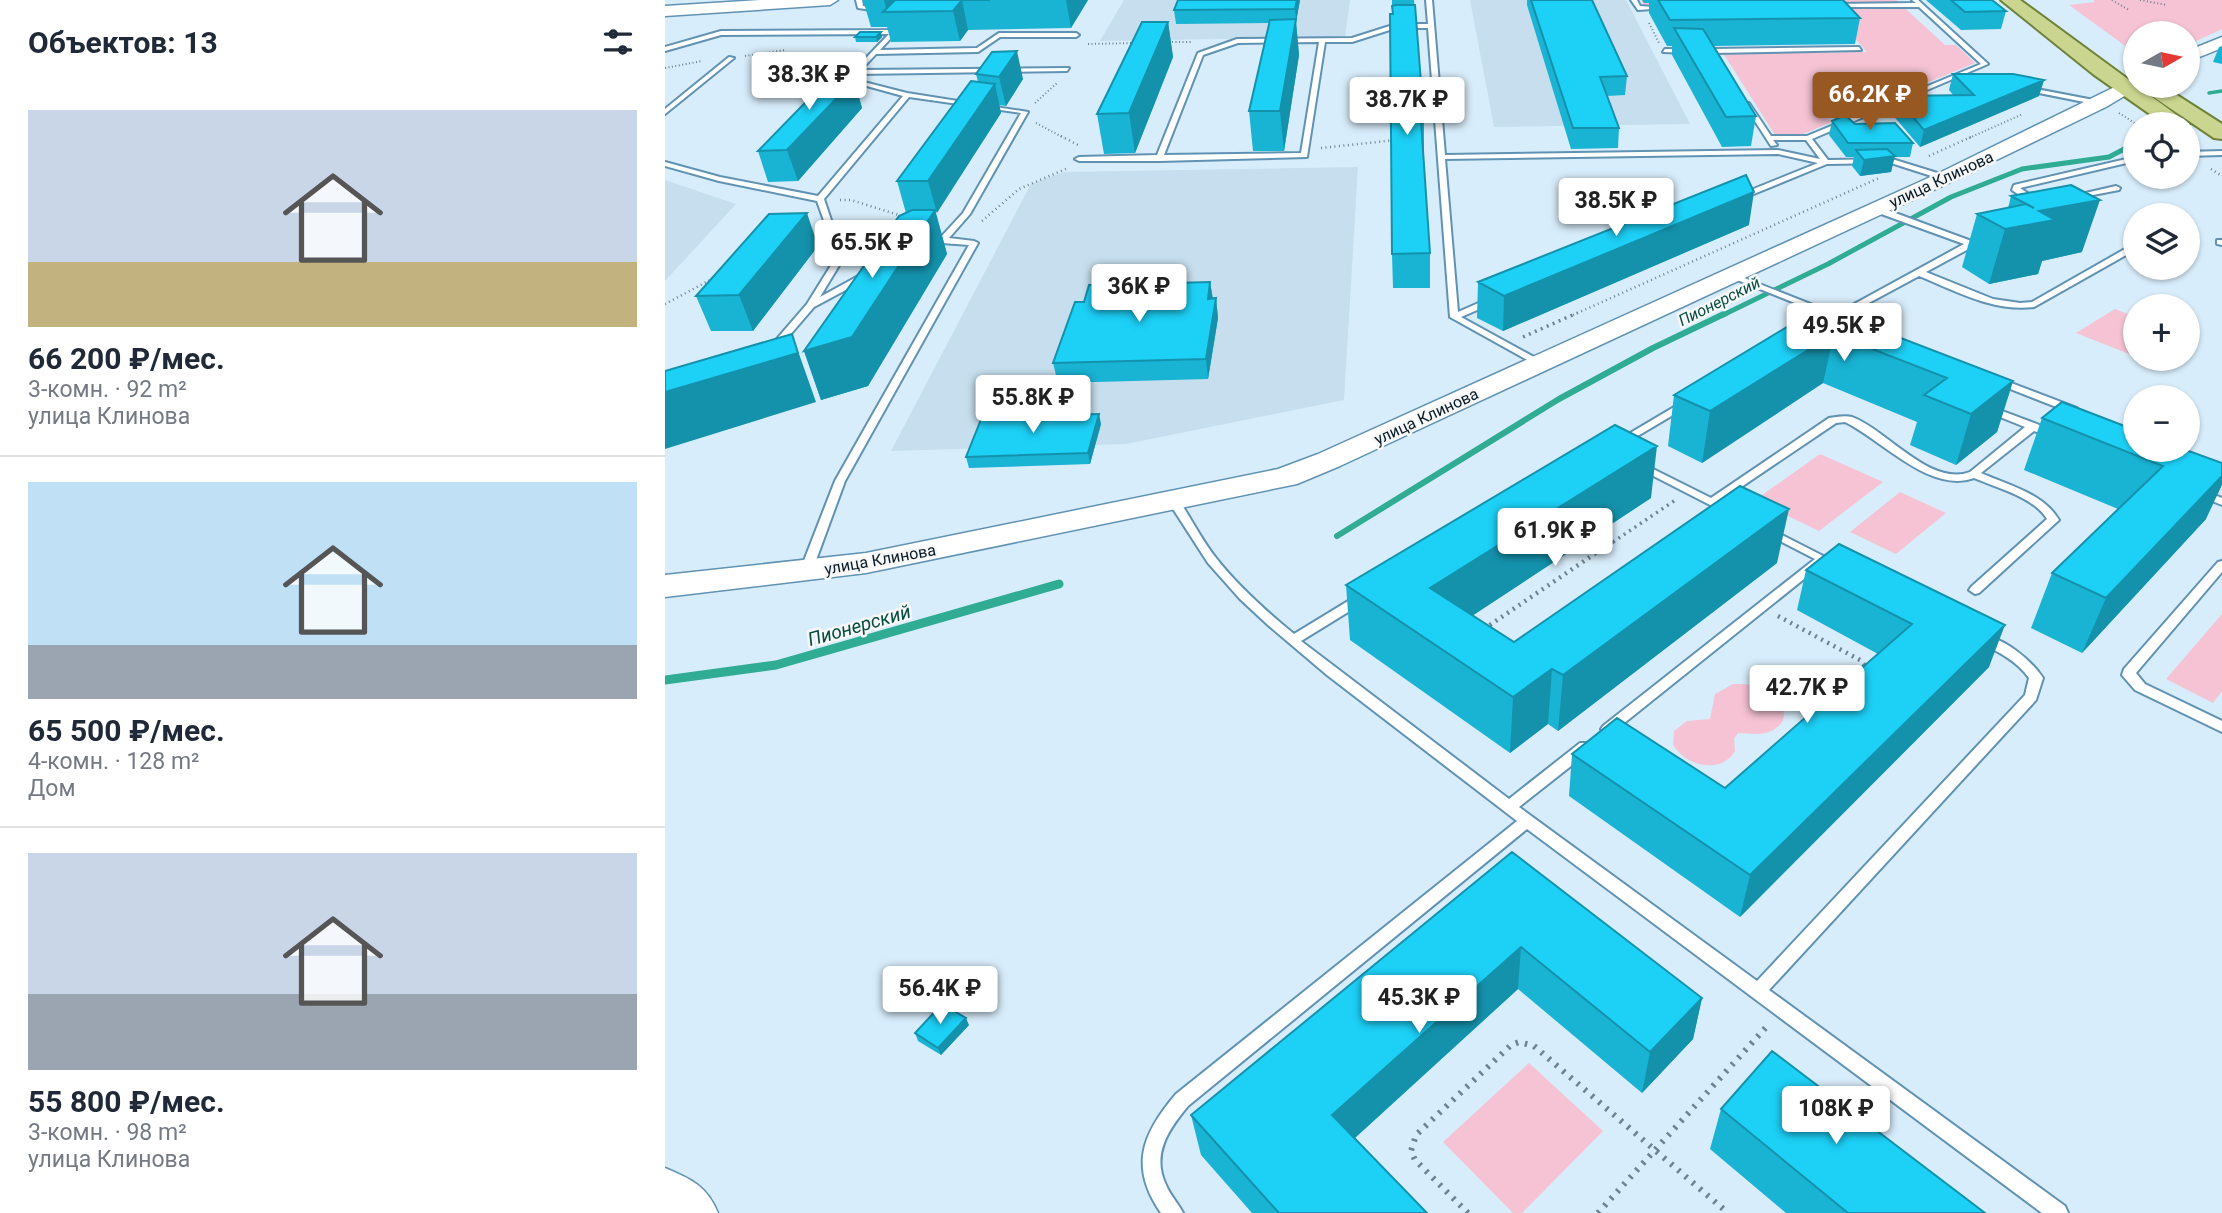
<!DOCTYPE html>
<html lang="ru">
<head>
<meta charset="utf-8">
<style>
	:root { --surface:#fff; --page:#f6f6f7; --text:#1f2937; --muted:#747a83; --line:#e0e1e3; --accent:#985821 }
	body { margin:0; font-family:Roboto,sans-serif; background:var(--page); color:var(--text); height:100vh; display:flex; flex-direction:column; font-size:26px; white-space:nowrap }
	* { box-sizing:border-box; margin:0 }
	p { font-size:23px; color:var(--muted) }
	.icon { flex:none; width:38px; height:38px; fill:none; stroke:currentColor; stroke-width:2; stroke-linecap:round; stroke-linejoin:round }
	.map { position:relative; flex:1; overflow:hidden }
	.side { display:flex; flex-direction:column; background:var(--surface); width:665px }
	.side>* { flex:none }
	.needle { width:46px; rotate:81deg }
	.fabs { position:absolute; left:1458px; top:21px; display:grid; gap:14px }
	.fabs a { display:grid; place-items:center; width:77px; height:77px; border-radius:50%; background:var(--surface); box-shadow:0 2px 5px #0004; font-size:35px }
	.price { position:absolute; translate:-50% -60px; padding:0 16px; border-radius:7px; background:#fff; color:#222; font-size:23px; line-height:46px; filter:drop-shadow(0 2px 4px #0008) }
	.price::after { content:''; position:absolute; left:50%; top:42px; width:21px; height:16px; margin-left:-10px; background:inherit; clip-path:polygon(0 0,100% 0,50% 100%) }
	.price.selected { background:var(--accent); color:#fff }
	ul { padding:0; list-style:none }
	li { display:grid; align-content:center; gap:14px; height:371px; padding:0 28px }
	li+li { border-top:2px solid var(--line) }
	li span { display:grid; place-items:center; height:217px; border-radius:0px; color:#555 }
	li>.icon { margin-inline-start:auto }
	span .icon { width:126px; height:126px; fill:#fffc; stroke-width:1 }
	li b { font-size:30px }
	h2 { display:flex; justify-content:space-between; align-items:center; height:84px; padding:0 28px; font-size:30px }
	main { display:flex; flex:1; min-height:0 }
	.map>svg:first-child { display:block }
</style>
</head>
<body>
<main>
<section class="side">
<h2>Объектов: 13<svg class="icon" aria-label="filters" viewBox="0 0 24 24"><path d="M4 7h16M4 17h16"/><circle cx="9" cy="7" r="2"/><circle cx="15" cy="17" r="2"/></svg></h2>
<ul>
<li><span style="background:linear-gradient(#c9d6e8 70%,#c2b280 0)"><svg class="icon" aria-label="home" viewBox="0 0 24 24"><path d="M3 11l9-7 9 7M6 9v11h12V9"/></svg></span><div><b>66 200 ₽/мес.</b><p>3-комн. · 92 m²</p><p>улица Клинова</p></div></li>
<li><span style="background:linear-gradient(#bfe0f5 75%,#9aa5b1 0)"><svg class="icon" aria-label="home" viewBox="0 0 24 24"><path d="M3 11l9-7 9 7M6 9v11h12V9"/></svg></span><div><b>65 500 ₽/мес.</b><p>4-комн. · 128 m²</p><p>Дом</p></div></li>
<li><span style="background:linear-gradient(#c9d6e8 65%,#9aa5b1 0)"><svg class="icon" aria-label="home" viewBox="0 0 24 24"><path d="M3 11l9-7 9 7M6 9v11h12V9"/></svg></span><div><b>55 800 ₽/мес.</b><p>3-комн. · 98 m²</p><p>улица Клинова</p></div></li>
</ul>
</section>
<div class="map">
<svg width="1557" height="1213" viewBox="0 0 1557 1213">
	<rect width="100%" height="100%" fill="#d8edfb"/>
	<path fill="#c6deed" d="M459,0H685L680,37L435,41Z
		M805,0H961L1025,124L829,127Z
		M693,167L679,400L461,444L226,451L366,184L399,172Z
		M0,180L71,204L0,281Z"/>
	<path fill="#f5c3d3" d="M976,0H1231L1280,45H1291L1310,63L1208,105L1197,101L1158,117L1169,121L1136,135H1110L1058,53L1202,52L1159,4L979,6Z
		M1428,0H1557V29L1523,45L1522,33H1470V53L1404,5L1430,2Z
		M1450,309L1470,317L1469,356L1411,333Z
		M1155,454L1218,482L1154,531L1090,500Z
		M1235,492L1281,513L1231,554L1185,532Z
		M1557,614V691L1548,703L1501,679Z
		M1068,684C1078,684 1087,684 1096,687C1114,694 1132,719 1106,731C1096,736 1084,733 1073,733L1069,739L1070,751C1056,775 1021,766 1008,745L1009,731L1022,721L1045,719L1050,694Z
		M864,1063L938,1131L857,1213H848L778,1142Z"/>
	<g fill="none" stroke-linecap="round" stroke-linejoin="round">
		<path stroke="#30ab94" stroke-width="3.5" d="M1544,93L1557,91"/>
		<path stroke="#30ab94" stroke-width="5" d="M1058,315L1163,264L1286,197L1357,169L1444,157L1463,147L1464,138"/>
		<path stroke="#30ab94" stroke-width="6" d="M672,536L894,399L988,348L1061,313"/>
		<path stroke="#30ab94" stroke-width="9" d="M0,680L111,665L394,584"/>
		<g stroke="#6092b3" stroke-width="4">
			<path id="lane" d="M191,0H197L198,6L217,9L214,11L193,8Z
				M761,0H767L780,155L1113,150L1155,159L1141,140H1108L1112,145L1106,146L1079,104L1080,103H1084L1106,136H1142L1316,64L1254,7H1165L1167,4L1251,3L1247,0H1253L1323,64L1147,139L1163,160L1227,159L1282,176V180H1279L1226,163L1162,164L1074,200H1071V196L1153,163L1113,154L780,159L793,312L825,298H831V302L796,317L878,362L880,364L875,367L785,317L763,28H731L687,42H660L642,157L494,161H414L410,159L414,157L492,155L533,53L572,39L687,38L731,24H763ZM654,42L636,153L499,155L538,55L573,43Z
				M966,0H972L975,6L1002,8L973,10Z
				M236,22L238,25L215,50L312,48L334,33H411L414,35L411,37H335L313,52L211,54L196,70L404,68L402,71L192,74L187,79L242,93L363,112L305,214L284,238L309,241L313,243L180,481L147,571L141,575L135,571L170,481L304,245L277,243L258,238L262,236L276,237L298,213L356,113L244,97L159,199L168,226L189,235L234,236L238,238L234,240L190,239L155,297L197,274H203V278L149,307L112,350L109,351L104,348L142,304L183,238L162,229L152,201L54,181L0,166V162L55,177L153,196L238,96L180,80L224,34L56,35L0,51V47L56,31L227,30Z
				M1194,47L1196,50L1049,53L1046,51L1049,49Z
				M1000,49H1024L1027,51L1024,53L998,52Z
				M64,57L69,58L0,114V109Z
				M1361,87L1434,101L1437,103L1434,105L1359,90L1358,89Z
				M1557,151V155L1522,156V152Z
				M1470,157V161L1355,188L1373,200V204H1367L1347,190L1349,185Z
				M1451,186L1455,188L1454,190L1407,199L1403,197Z
				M1208,207H1214L1309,242V246L1261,272L1328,299L1355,303L1367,302L1467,245H1470V250L1369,307C1328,312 1291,291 1254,276L1161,326L1156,323L1165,317L1062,276L1069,274L1171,314L1299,244L1208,211Z
				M1552,240H1557V245L1552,244Z
				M1333,378L1412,408L1413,410L1412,412H1404L1330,383L1328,381Z
				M1021,400L1025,401V405L959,444H951L950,442Z
				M1324,406L1372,424L1394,435L1389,438L1369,431L1316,473C1343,485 1378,493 1394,520L1314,593L1310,594L1304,590L1306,587L1382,519C1369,497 1332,488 1309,478C1265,494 1217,440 1180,422L1171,423L1054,502L1057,505L1051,508L969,466L974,463L978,464L1046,498L1164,418C1171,417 1180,415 1187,417C1222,430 1265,487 1305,472L1360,427L1320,411L1319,409Z
				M1536,490L1557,498V505L1532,495L1531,493L1532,491Z
				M509,498L513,499C526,518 536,539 551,558C573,586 601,611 629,634L693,595H701L703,598L701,601L636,641L844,799L915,743H925L927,747L925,751L854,807L1092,981L1360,695L1364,678C1352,661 1334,652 1315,643L1313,640L1315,637C1336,634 1367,661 1378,678L1371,700L1104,990L1400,1206L1403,1213H1377L862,829L523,1106C504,1129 486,1154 501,1185C505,1195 513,1203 518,1213H496C464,1167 477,1134 511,1094L852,821L662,675L603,625L575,599L543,563L503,501Z
				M1105,529L1164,559L948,732H938L936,729L938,726L1150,559L1101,534L1099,532L1101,530Z
				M1557,561V572L1471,673L1480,684L1557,721V732L1470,690L1457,675L1459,669L1553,562Z"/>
		</g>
		<g stroke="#6092b3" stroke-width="3">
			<path id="secondary" d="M95,0H173L165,5L0,16V6Z
				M1557,37V48L1522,62V51Z
				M1470,77V86H1476L1441,107L1286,182L675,466L632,484L201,573L0,597V575L201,553L613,469L653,454L1272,174Z
				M0,1168C26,1179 42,1186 53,1213H0Z"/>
		</g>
		<g stroke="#6f823a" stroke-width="4">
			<path id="primary" d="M1336,0H1355L1524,124H1499L1428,74Z
				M1497,88L1504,90L1557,124V139L1549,138L1490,98L1487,94L1490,90Z"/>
		</g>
		<path stroke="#6e8391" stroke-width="2" stroke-dasharray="1 2.5" stroke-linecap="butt" d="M1447,0L1464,10
			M1475,0L1502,5
			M984,23L994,43
			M500,42H526
			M423,44L470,43
			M80,56L120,50
			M0,68L37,61
			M370,103L392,83
			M1454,113L1471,124
			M371,123L399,138
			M1304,138L1358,114"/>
		<path stroke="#6e8391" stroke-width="2.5" stroke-dasharray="1 3.5" stroke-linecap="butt" d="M396,136L413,145
			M656,148L731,140
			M1264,156L1308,136
			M1546,169L1557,176
			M175,200H186L237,216
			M317,221L354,189L403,168
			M0,304L49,278
			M908,315L1214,178"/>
		<path stroke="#6e8391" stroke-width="3.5" stroke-dasharray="2 4.5" stroke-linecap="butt" d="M858,337L912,313
			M948,542L1009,501"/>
		<path stroke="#6e8391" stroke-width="4.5" stroke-dasharray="2 5" stroke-linecap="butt" d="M1113,616L1195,660L1202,668L1200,671
			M819,629L950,540"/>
		<path stroke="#6e8391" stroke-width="6" stroke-dasharray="2.5 7" stroke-linecap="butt" d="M803,1213L750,1160L746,1151L751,1135L846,1045L854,1042L869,1046L1063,1213
			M933,1213L1104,1024"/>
		<use href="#lane" fill="#fff" fill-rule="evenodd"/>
		<use href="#secondary" fill="#fff" fill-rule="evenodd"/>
		<use href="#primary" fill="#cad58f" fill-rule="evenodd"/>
	</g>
	<path fill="#19b3d4" d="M198,0H423L406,28L303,30L295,41L226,42L222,27H206Z
		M513,0H635L631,22L634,55L619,151H588L584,111L604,23L511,24L509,10Z
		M727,0H749L759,121V151H758L765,253V288H728L727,254Z
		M862,0H927L962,76L960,95L942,96L954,128L953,148L906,149L862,5Z
		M977,0H1178L1195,18L1190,44L1049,46L1091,116L1086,146L1057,147L1007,55V46H1002L984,13V3H979Z
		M1261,0H1327L1341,11L1336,29L1296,30Z
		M503,22L508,57L470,153L439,154L432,114Z
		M190,37H217L212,42H191Z
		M1557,46V64L1548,62L1554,47Z
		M311,74L358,79L341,106L334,105L336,113L271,213L282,254L203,386L156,400L139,351L241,213L232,181L313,82Z
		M1288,74L1379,80L1374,96L1255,147L1226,113L1230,96H1289L1284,90Z
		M189,80L197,108L133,181L103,182L93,151Z
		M1167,121L1190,124L1248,143L1245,157H1229L1226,172L1195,176L1187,166L1189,157H1181L1164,135Z
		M1406,185L1417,252L1377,261L1373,274L1324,284L1297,267L1312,214L1343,208L1346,196Z
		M1084,225L838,331L812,318L813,282Z
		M153,246L88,331H46L31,296Z
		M545,282L548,299L551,298L553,318L543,379L393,383L388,363L419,302Z
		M1155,307L1348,381L1332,432L1291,465L1245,445L1252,422L1158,383L1037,463L1003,446L1009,395Z
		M1377,418L1521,450L1541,519L1417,653L1366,628L1387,573L1453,509L1359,470Z
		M436,424L425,464L304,468L301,457Z
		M986,498L808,615L849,642L1112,563L893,731L883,724L845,753L685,640L681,585Z
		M1174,544L1324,667L1075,917L904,796L907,754L1060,788L1213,654L1132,610L1141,570Z
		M847,852L1037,998L1028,1039L977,1093L853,989L689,1139L762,1213H587L536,1155L526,1115Z
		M304,1025L276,1055L253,1041L250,1033Z
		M1056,1109L1320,1213H1121L1045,1149Z"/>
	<path fill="#1492ac" d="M219,0H232L222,12Z
		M297,0L303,30L295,41L288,11Z
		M401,0H423L406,28Z
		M632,0H635L631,22L634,55L619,151L615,111L631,20L630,9Z
		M503,22L508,57L470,153L464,113Z
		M216,32L217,37L212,42L211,37Z
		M352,51L358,79L341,106L334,77Z
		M189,80L197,108L133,181L122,150Z
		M1379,80L1374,96L1255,147L1259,130Z
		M330,84L336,113L272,213L263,181Z
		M1230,156L1226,172L1195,176L1199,160Z
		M1089,192L1084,225L838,331L839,296Z
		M1435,200L1417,252L1377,261L1373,274L1324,284L1340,229L1374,211Z
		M270,210L282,254L203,386L156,400L139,351Z
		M142,213L153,246L88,331L74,295Z
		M545,282L548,301L543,299Z
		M551,298L553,318L543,379L541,359Z
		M127,334L151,402L0,449V392Z
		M1169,334L1158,383L1037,463L1045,411Z
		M1348,381L1332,432L1291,465L1306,414Z
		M434,414L436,424L425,464L423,453Z
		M992,446L986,498L766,643L765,588Z
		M1557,476V485L1541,519L1417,653L1441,598Z
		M1124,509L1112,563L893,731L898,675Z
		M1340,625L1324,667L1075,917L1085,875Z
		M887,669L883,724L845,753L848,697Z
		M856,947L853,989L671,1155L667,1115Z
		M1037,998L1028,1039L977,1093L985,1052Z
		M301,1018L304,1025L276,1055L273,1048Z"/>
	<path fill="#1dd0f6" stroke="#1492ac" stroke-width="2" d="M230,0H325H297L288,11L218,12Z
		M513,0H632L630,9L509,10Z
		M866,0H927L962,76L935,77L954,128H908Z
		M993,0H1178L1195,18L1005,20Z
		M1286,0H1327L1341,11L1300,12Z
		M731,5H750L759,121H756L765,253L727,254L725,14H728L727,6Z
		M631,19L615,111H584L605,20Z
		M477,22H503L464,113L432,114Z
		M1009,28L1038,29L1091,116L1061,117Z
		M195,32H216L211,37H190Z
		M352,51L334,77L311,74L327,52Z
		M175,67L189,80L122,150L93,151Z
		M1288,74H1348L1379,80L1259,130L1230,96L1309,95Z
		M306,81L330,84L263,181H232Z
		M1180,115L1190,124L1230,123L1248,143H1183L1167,121Z
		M1222,149L1230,156L1199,160L1191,150Z
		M1081,175L1089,192L839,296L813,282Z
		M1406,185L1435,200L1374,211L1390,220L1340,229L1312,214L1361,204L1369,208L1346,196Z
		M247,210H270L187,337L139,351L234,216Z
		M142,213L74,295L31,296L104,214Z
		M545,282L543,299L551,298L541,359L388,363L410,302H419L424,285Z
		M1155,307L1348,381L1306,414L1259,395L1282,378L1169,334L1045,411L1009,395Z
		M127,334L133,353L0,392V371Z
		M1397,402L1470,430V450H1521L1557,463V476L1441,598L1387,573L1498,466L1377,418Z
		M434,414L423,453L301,457L317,417Z
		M950,425L992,446L765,588L849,642L1075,486L1124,509L898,675L887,669L848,697L681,585Z
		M1174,544L1340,625L1085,875L907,754L952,718L1060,788L1247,624L1141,570Z
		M847,852L1037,998L985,1052L856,947L667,1115L762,1213H614L526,1115Z
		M277,1004L301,1018L273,1048L250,1033Z
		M1107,1051L1320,1213H1183L1056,1109Z"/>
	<g text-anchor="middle" stroke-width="5" stroke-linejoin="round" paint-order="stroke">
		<g font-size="16" fill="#061b28" stroke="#f7f7f7">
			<text transform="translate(1276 179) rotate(-25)" y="6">улица Клинова</text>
			<text transform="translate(761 416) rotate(-25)" y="6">улица Клинова</text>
			<text transform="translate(215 559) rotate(-10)" y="6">улица Клинова</text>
		</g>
		<g font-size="16" font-style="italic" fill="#054d41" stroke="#f7f7f7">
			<text transform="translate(1054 301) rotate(-27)" y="6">Пионерский</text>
		</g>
		<g font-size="19" font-style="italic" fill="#054d41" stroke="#f7f7f7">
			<text transform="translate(194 625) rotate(-16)" y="7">Пионерский</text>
		</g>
	</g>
</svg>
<div class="fabs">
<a><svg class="needle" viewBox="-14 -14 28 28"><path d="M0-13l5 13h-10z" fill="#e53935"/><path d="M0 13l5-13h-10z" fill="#747a83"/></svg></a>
<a><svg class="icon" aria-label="locate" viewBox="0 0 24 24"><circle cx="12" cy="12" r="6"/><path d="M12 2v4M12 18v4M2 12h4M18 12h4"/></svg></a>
<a><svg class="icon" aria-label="layers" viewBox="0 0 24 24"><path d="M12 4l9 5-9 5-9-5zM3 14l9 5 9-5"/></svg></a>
<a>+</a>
<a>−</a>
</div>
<b class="price" style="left:144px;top:112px">38.3K ₽</b>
<b class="price selected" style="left:1205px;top:132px">66.2K ₽</b>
<b class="price" style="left:742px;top:137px">38.7K ₽</b>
<b class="price" style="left:951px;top:238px">38.5K ₽</b>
<b class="price" style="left:207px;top:280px">65.5K ₽</b>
<b class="price" style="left:474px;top:324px">36K ₽</b>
<b class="price" style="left:1179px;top:363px">49.5K ₽</b>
<b class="price" style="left:368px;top:435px">55.8K ₽</b>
<b class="price" style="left:890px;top:568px">61.9K ₽</b>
<b class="price" style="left:1142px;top:725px">42.7K ₽</b>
<b class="price" style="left:275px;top:1026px">56.4K ₽</b>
<b class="price" style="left:754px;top:1035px">45.3K ₽</b>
<b class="price" style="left:1171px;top:1146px">108K ₽</b>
</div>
</main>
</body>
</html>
